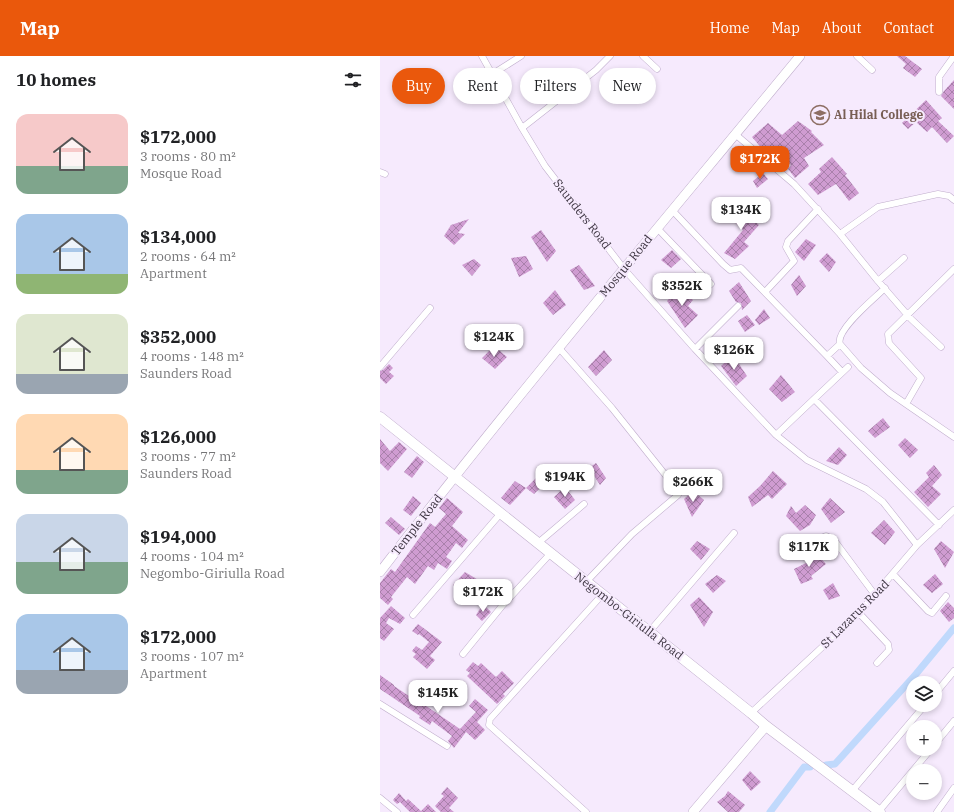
<!DOCTYPE html>
<html lang="en">
<head>
<meta charset="utf-8">
<style>
	:root { --surface:#fff; --page:#f2f2f2; --text:#202124; --muted:#757577; --accent:#ea580c }
	body { margin:0; font-family:"IBM Plex Serif",serif; background:var(--page); color:var(--text); height:100vh; display:flex; flex-direction:column; font-size:15px; white-space:nowrap }
	* { box-sizing:border-box; margin:0 }
	p { font-size:13px; color:var(--muted) }
	.icon { flex:none; width:22px; height:22px; fill:none; stroke:currentColor; stroke-width:2; stroke-linecap:round; stroke-linejoin:round }
	.map { position:relative; flex:1; overflow:hidden }
	.sheet { display:flex; flex-direction:column; background:var(--surface); width:380px }
	.sheet>* { flex:none }
	.hud { position:absolute; left:12px; top:12px; width:380px; height:36px; display:flex; gap:8px }
	.buttons { position:absolute; left:526px; top:620px; display:grid; gap:8px }
	.buttons a { display:grid; place-items:center; width:36px; height:36px; border-radius:50%; background:var(--surface); box-shadow:0 2px 6px #0003; font-size:20px }
	.price { position:absolute; translate:-50% -34px; padding:0 9px; border-radius:8px; background:#fff; color:#222; font-size:13px; line-height:26px; filter:drop-shadow(0 1px 2px #0008) }
	.price::after { content:''; position:absolute; left:50%; top:24px; width:12px; height:9px; margin-left:-6px; background:inherit; clip-path:polygon(0 0,100% 0,50% 100%) }
	.price.selected { background:var(--accent); color:#fff }
	ul { padding:0; list-style:none }
	li { display:flex; align-items:center; gap:12px; height:100px; padding:0 16px }
	li span { display:grid; place-items:center; flex:none; width:112px; height:80px; border-radius:12px; color:#555 }
	li>.icon { margin-inline-start:auto }
	span .icon { width:48px; height:48px; fill:#fffc; stroke-width:1 }
	li b { font-size:17px }
	h2 { display:flex; justify-content:space-between; align-items:center; height:48px; padding:0 16px; font-size:17px }
	.tag { padding:0 14px; border-radius:18px; background:var(--surface); box-shadow:0 2px 6px #0003; font-size:14px; line-height:36px }
	.tag.selected { background:var(--accent); color:#fff }
	header { display:flex; align-items:center; gap:24px; box-sizing:border-box; height:56px; padding:0 20px; background:var(--accent); color:#fff }
	header strong { font-size:19px }
	nav { display:flex; gap:22px; margin-inline-start:auto; font-size:14px }
	main { display:flex; flex:1; min-height:0 }
	.map>svg:first-child { display:block }
</style>
</head>
<body>
<header>
<strong>Map</strong>
<nav><a>Home</a><a>Map</a><a>About</a><a>Contact</a></nav>
</header>
<main>
<section class="sheet">
<h2>10 homes<svg class="icon" aria-label="filters" viewBox="0 0 24 24"><path d="M4 7h16M4 17h16"/><circle cx="9" cy="7" r="2"/><circle cx="15" cy="17" r="2"/></svg></h2>
<ul>
<li><span style="background:linear-gradient(#f6c9c9 65%,#7fa58c 0)"><svg class="icon" aria-label="home" viewBox="0 0 24 24"><path d="M3 11l9-7 9 7M6 9v11h12V9"/></svg></span><div><b>$172,000</b><p>3 rooms · 80 m²</p><p>Mosque Road</p></div></li>
<li><span style="background:linear-gradient(#a9c7e8 75%,#8fb573 0)"><svg class="icon" aria-label="home" viewBox="0 0 24 24"><path d="M3 11l9-7 9 7M6 9v11h12V9"/></svg></span><div><b>$134,000</b><p>2 rooms · 64 m²</p><p>Apartment</p></div></li>
<li><span style="background:linear-gradient(#dfe7d0 75%,#9aa5b1 0)"><svg class="icon" aria-label="home" viewBox="0 0 24 24"><path d="M3 11l9-7 9 7M6 9v11h12V9"/></svg></span><div><b>$352,000</b><p>4 rooms · 148 m²</p><p>Saunders Road</p></div></li>
<li><span style="background:linear-gradient(#ffd9b3 70%,#7fa58c 0)"><svg class="icon" aria-label="home" viewBox="0 0 24 24"><path d="M3 11l9-7 9 7M6 9v11h12V9"/></svg></span><div><b>$126,000</b><p>3 rooms · 77 m²</p><p>Saunders Road</p></div></li>
<li><span style="background:linear-gradient(#c9d6e8 60%,#7fa58c 0)"><svg class="icon" aria-label="home" viewBox="0 0 24 24"><path d="M3 11l9-7 9 7M6 9v11h12V9"/></svg></span><div><b>$194,000</b><p>4 rooms · 104 m²</p><p>Negombo-Giriulla Road</p></div></li>
<li><span style="background:linear-gradient(#a9c7e8 70%,#9aa5b1 0)"><svg class="icon" aria-label="home" viewBox="0 0 24 24"><path d="M3 11l9-7 9 7M6 9v11h12V9"/></svg></span><div><b>$172,000</b><p>3 rooms · 107 m²</p><p>Apartment</p></div></li>
</ul>
</section>
<div class="map">
<svg width="574" height="756" viewBox="0 0 574 756">
	<defs>
		<pattern id="building-cross-hatch" width="8" height="8" patternUnits="userSpaceOnUse"><rect width="8" height="8" fill="#cf9cd1"/><path d="M0 0l8 8M0 8l8-8" fill="none" stroke="#a980ab"/></pattern>
	</defs>
	<rect width="100%" height="100%" fill="#f6eafd"/>
	<g fill="none" stroke-linecap="round" stroke-linejoin="round">
		<path stroke="#c0d9fc" stroke-width="7" d="M446,709L455,708L536,618L574,572
			M390,756L424,711H430"/>
	</g>
	<path fill="url(#building-cross-hatch)" d="M517,0H525L542,13L535,21L523,12L526,8Z
		M574,24V53L561,40L564,35Z
		M546,44L562,62L558,65L574,80L567,87L552,71L547,76L536,66L528,73L522,67Z
		M418,65L432,75L431,76L444,89L424,102L429,110L415,122L408,113L411,109L386,90L383,94L372,81L388,67L402,79Z
		M363,91L374,100L368,110L355,98Z
		M452,101L467,118L465,119L479,137L469,145L456,128L438,139L428,128L441,116L439,113Z
		M383,117L388,123L377,132L373,125Z
		M356,147L379,169L364,186L369,190L355,203L344,197L363,174L346,158Z
		M89,163L78,177L85,178L74,189L64,180L71,169Z
		M161,174L176,195L167,206L151,181Z
		M426,183L436,189L424,205L415,196Z
		M292,194L301,203L291,212L281,204Z
		M447,197L456,206L449,216L439,205Z
		M146,200L153,213L139,221L131,202Z
		M94,203L101,209L92,220L82,209Z
		M199,209L215,230L204,234L190,214Z
		M419,219L426,230L417,240L411,229Z
		M359,226L371,245L362,254L361,247L356,246L349,235Z
		M299,232L313,244L308,250L318,259L305,272L287,245Z
		M175,234L186,249L173,259L163,247Z
		M384,253L390,262L379,269L375,264Z
		M367,259L375,269L365,276L358,265Z
		M114,290L127,301L115,313L102,302Z
		M224,294L232,304L216,320L208,311Z
		M353,299L367,320L356,330L341,310Z
		M9,308L13,312L9,316L14,320L6,328L0,322V315L3,314Z
		M401,319L415,336L402,346L389,333Z
		M503,362L510,371L495,382L488,375Z
		M525,382L538,394L530,402L518,389Z
		M0,383L10,395L19,386L27,393L8,415L0,407Z
		M459,391L467,399L458,409L446,405Z
		M37,400L44,406L32,422L24,416Z
		M216,407L226,422L220,429L209,412Z
		M554,409L562,419L552,430L561,438L548,451L534,436L549,421L546,417Z
		M393,415L407,428L392,443L388,439L372,451L368,441L380,430Z
		M156,422L164,428L154,438L146,432Z
		M135,425L146,432L130,449L121,442Z
		M185,431L195,444L185,453L174,441Z
		M313,435L324,444L312,461L304,443Z
		M33,440L41,447L31,460L23,454Z
		M67,442L83,456L72,470L88,484L82,492L76,487L66,501L72,505L67,513L58,507L54,514L48,510L35,528L27,521L11,541L13,543L8,549L0,542V527L11,513L15,516L50,467L55,471L66,458L59,452Z
		M450,442L465,456L451,467L441,453Z
		M425,449L436,459L430,469L420,475L406,460L411,450L416,457Z
		M11,461L25,473L19,479L5,467Z
		M504,464L515,476L505,489L491,477Z
		M317,485L330,493L321,504L310,493Z
		M561,485L574,496L565,512L554,493Z
		M435,496L446,508L431,520L433,523L421,528L414,513L428,506L426,503Z
		M85,516L100,525L85,537L73,529Z
		M555,518L563,528L552,537L543,529Z
		M337,519L346,525L333,537L325,528Z
		M453,527L460,540L449,544L443,534Z
		M319,541L333,556L324,571L310,549Z
		M568,546L574,552V562L569,566L560,555Z
		M103,548L111,556L102,565L96,559Z
		M11,550L25,562L20,568L9,562L6,567L14,573L4,585L0,582V562Z
		M38,568L62,586L50,600L55,604L47,613L33,601L36,598L32,595L36,590L42,594L49,586L39,578L38,579L32,575Z
		M93,606L98,610L101,607L116,621L122,615L134,627L123,638L125,640L117,648L87,620L90,617L86,614Z
		M0,619L14,629V630L32,642L33,641L80,673L96,656L89,650L95,643L108,654L97,666L105,674L95,684L86,676L74,692L68,685L72,680L52,665L50,669L39,662L40,660L0,633Z
		M370,715L381,726L371,735L362,724Z
		M67,731L78,742L69,752L74,756H61L55,750L64,740L61,738Z
		M348,735L365,749L359,756H348L337,746L345,740Z
		M19,737L26,745L28,743L41,755L48,748L56,756H30L20,746L17,748L13,744Z"/>
	<g fill="none" stroke-linecap="round" stroke-linejoin="round">
		<g stroke="#c0aecc" stroke-width="7">
			<path id="street" d="M102,0L142,72L165,110L244,213L315,293L396,379L427,404L486,433L503,446L537,489
				M263,0L277,13
				M477,0L492,14
				M111,19L141,0
				M559,36V21L574,0
				M142,72L216,14L230,0
				M355,78L414,128L460,178L498,225L531,263L561,291
				M0,116L5,118
				M292,154L343,208L350,214L361,212L447,300L460,288
				M277,172L331,228
				M460,178L498,151L558,138L569,140L574,144
				M498,225L524,202
				M505,232C495,242 455,274 460,288L481,312L510,337L574,381
				M385,236L414,205L406,191L408,185L438,153
				M179,292L232,352L299,436L298,439L252,478L206,526
				M315,293L358,250
				M447,300L462,316
				M0,311L50,252
				M434,343L559,469
				M526,348L541,322L509,287L508,278L574,213
				M396,379L468,311
				M439,483L446,480L454,484L495,539
				M158,487L204,448
				M513,518L548,555L552,557L566,540
				M479,557L508,588L509,594L497,607
				M33,559L121,457
				M270,575L354,477
				M83,598L122,550L170,498
				M555,638L574,615
				M0,648L67,690
				M371,657L479,557L537,489L574,454
				M555,688L574,665
				M472,735L545,649
				M0,742L17,756
				M499,755L551,693
				M206,756L109,669L110,663L222,539
				M557,756L574,732"/>
		</g>
		<g stroke="#c0aecc" stroke-width="10">
			<path id="secondary" d="M0,516C135,341 279,171 420,0
				M313,756L386,670"/>
		</g>
		<g stroke="#c0aecc" stroke-width="11">
			<path id="primary" d="M0,361L371,657L386,670L500,756"/>
		</g>
		<use href="#street" stroke="#fff" stroke-width="6"/>
		<use href="#secondary" stroke="#fff" stroke-width="9"/>
		<use href="#primary" stroke="#fff" stroke-width="10"/>
	</g>
	<defs>
		<g id="school-ring" transform="scale(1)"><circle r="9.5" fill="#f6eafd" stroke="#8d6e63" stroke-width="1.5"/><path d="M0-5L7-2L0 1L-7-2ZM-4 1L0 2.5L4 1V4Q0 6-4 4Z" fill="#8d6e63"/></g>
	</defs>
	<g fill-rule="evenodd">
		<use href="#school-ring" x="440" y="59"/>
	</g>
	<g text-anchor="middle" stroke-width="4" stroke-linejoin="round" paint-order="stroke">
		<g font-size="12" font-weight="bold" fill="#785e54" stroke="#f6eafd" text-anchor="start">
			<text x="454" y="63">Al Hilal College</text>
		</g>
		<g font-size="12" fill="#3c3440" stroke="#f6eafd">
			<text transform="translate(202 158) rotate(52)" y="4">Saunders Road</text>
			<text transform="translate(246 210) rotate(-51)" y="4">Mosque Road</text>
			<text transform="translate(37 469) rotate(-52)" y="4">Temple Road</text>
			<text transform="translate(475 558) rotate(-45)" y="4">St Lazarus Road</text>
			<text transform="translate(249 560) rotate(38)" y="4">Negombo-Giriulla Road</text>
		</g>
	</g>
</svg>
<div class="buttons">
<a><svg class="icon" aria-label="layers" viewBox="0 0 24 24"><path d="M12 4l9 5-9 5-9-5zM3 14l9 5 9-5"/></svg></a>
<a>+</a>
<a>−</a>
</div>
<b class="price selected" style="left:380px;top:124px">$172K</b>
<b class="price" style="left:361px;top:175px">$134K</b>
<b class="price" style="left:302px;top:251px">$352K</b>
<b class="price" style="left:114px;top:302px">$124K</b>
<b class="price" style="left:354px;top:315px">$126K</b>
<b class="price" style="left:185px;top:442px">$194K</b>
<b class="price" style="left:313px;top:447px">$266K</b>
<b class="price" style="left:429px;top:512px">$117K</b>
<b class="price" style="left:103px;top:557px">$172K</b>
<b class="price" style="left:58px;top:658px">$145K</b>
<div class="hud">
<a class="tag selected">Buy</a>
<a class="tag">Rent</a>
<a class="tag">Filters</a>
<a class="tag">New</a>
</div>
</div>
</main>
</body>
</html>
